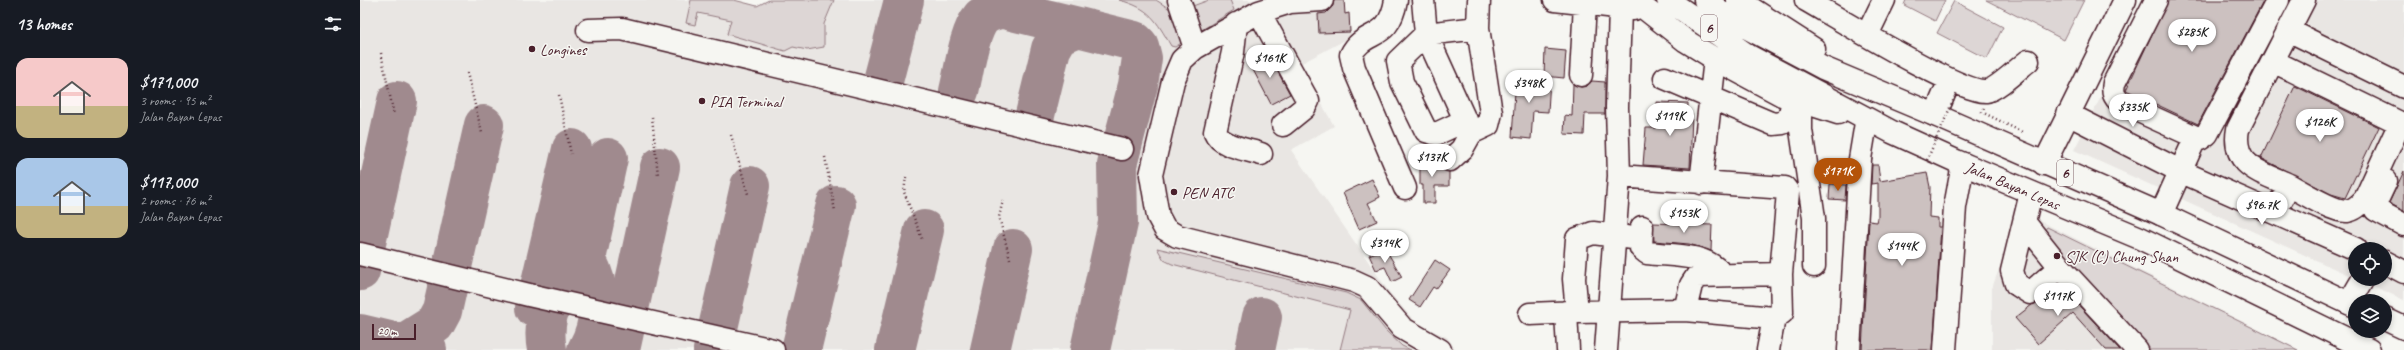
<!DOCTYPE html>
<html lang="en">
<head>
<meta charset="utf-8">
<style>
	:root { --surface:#171b24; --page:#242831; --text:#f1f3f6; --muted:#9ea1a6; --accent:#b45309 }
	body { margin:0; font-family:Caveat,sans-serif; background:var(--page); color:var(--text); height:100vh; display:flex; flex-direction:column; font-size:15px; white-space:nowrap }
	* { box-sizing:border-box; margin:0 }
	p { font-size:13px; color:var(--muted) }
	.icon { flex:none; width:22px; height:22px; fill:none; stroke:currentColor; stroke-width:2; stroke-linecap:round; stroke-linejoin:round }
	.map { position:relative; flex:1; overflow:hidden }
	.drawer { display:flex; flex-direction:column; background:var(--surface); width:360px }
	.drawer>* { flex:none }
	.tools { position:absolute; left:1988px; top:242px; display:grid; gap:8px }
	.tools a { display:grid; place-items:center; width:44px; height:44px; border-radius:50%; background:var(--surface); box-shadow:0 2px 6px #0003; font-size:20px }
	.scale { position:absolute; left:12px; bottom:10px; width:44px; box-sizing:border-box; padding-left:4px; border:2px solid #4a1f2b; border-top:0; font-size:11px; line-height:14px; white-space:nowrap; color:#4a1f2b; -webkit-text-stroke:3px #f6f6f2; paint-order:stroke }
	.price { position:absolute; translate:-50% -34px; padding:0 9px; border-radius:14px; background:#fff; color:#222; font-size:13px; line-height:26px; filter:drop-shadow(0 1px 2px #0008) }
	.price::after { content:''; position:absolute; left:50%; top:24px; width:12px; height:9px; margin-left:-6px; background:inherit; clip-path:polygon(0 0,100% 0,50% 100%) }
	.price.on { background:var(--accent); color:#fff }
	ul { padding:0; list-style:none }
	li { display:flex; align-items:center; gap:12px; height:100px; padding:0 16px }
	li span { display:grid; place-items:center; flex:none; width:112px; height:80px; border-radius:12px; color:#555 }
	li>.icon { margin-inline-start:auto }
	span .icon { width:48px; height:48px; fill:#fffc; stroke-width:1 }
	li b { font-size:17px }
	h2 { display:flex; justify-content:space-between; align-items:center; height:48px; padding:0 16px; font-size:17px }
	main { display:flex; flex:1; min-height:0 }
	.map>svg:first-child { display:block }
</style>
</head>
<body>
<main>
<section class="drawer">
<h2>13 homes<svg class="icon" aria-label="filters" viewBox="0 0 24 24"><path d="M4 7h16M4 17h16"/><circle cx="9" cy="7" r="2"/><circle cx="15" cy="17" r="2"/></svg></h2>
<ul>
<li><span style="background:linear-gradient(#f6c9c9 60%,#c2b280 0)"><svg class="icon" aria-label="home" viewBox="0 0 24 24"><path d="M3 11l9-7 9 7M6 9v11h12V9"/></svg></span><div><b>$171,000</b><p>3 rooms · 95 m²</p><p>Jalan Bayan Lepas</p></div></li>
<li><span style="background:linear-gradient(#a9c7e8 60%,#c2b280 0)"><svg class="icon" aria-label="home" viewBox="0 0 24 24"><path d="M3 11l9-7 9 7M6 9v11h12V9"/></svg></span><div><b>$117,000</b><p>2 rooms · 76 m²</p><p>Jalan Bayan Lepas</p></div></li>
</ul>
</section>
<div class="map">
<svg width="2044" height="350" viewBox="0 0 2044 350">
	<rect width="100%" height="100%" fill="#f6f6f2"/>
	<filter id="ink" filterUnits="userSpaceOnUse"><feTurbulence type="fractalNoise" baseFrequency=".025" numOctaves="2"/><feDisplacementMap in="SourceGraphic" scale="8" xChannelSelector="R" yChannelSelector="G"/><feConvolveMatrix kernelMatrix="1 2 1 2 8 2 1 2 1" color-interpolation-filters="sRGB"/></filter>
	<g filter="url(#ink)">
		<path fill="#e9e6e3" d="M0,0H374L397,6L409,0H984L985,14L989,13L991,37L940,64L974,126L931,150L1030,293L1057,324L1087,337L1096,350H0Z
			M1790,0H2044V300L1998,279H2025V249H1995V278L1714,150Z
			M1660,212L1688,225L1939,350H1632V288Z"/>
		<path fill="#ddd6d5" stroke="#947a80" d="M331,0H374L397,6L409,0H474L464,24V47L447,50L433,47L425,51L367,34L371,20L338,13L335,25L326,23Z
			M759,0H796L813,11L826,40L815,47L811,46C796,20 790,8 759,0Z
			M849,0H870L874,10L840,31L830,7Z
			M1546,0H1585L1575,21L1544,5Z
			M1626,0H1724L1704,40Z
			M1594,1L1643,27L1627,59L1577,33Z
			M1687,227L1938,350H1787L1684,231Z
			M797,248L986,293L1001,300L1026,331L1042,346L1051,350H980L990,310L812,264L804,260Z"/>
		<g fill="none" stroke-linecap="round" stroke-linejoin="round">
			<path stroke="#a08a8e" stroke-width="40" d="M718,27L774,41L779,46L782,58L778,85L757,165L758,223L730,350
				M523,81L544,0
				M599,91C604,72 608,34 621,18C625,13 634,11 640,8L718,27L699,35L691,49L674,119
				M226,259C241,287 244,321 227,350
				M0,271L37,101
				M175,308L212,149
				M0,334L67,350
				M43,344L75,324L82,311L124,125
				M187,350C180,314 198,280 226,259L248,158
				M260,350L300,167
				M353,350L390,186
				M441,350L476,205
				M535,350L564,230
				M630,350L653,249
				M895,350L902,317"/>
		</g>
		<path fill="#ccc1c0" stroke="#4a1f2b" d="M974,0H984L985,14L989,13L990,32L959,33L958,14L966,13L973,6Z
			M1808,0H1904L1838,124L1766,90Z
			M1185,49L1206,51L1204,78L1184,76Z
			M908,54L930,94L911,104L890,64Z
			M1156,76L1190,79L1188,112L1173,111L1171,139L1152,137Z
			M1232,81L1245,82V114H1225L1224,135L1204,134L1205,115L1212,116L1213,84L1221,87L1227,86Z
			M1935,86L2019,127L1985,198L1971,194L1901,158Z
			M1297,102L1328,103V114H1332L1330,168L1283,165L1286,128H1297Z
			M1060,158H1078L1081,168L1089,172V186H1075V203H1063V185H1060Z
			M1512,165H1518L1520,181L1567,173L1570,187L1569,217L1578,218V227H1581L1573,350H1502L1509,221L1517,222L1518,218V183L1511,184Z
			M2044,171V211L2029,203Z
			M1012,179L1020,197L1008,203L1017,221L999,229L983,193Z
			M1470,184L1486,185L1485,200L1469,199Z
			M1293,223L1352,225L1351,251L1329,244L1294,241Z
			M1025,248L1042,277L1032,282L1025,267L1016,270L1009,255Z
			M1075,260L1090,270L1076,289L1073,287L1060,307L1049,300Z
			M1699,284L1760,350H1746L1713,313L1678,344L1655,318Z"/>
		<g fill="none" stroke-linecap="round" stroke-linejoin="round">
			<g stroke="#4a1f2b" stroke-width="25">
				<path id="minor" d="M819,0L835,48
					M962,0L930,2L899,12L835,48L822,60L813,81L791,175L798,216L805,229L817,236L994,281L1007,287L1042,328L1080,350
					M1036,0C1029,43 1004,28 991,55L994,68L1045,188
					M1063,0L1066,34L1111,133L1102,149L1090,160
					M1195,0L1274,9
					M1446,0C1476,17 1599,93 1626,91C1636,90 1659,68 1668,61
					M1796,0L1754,83C1752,93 1754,97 1761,103L1840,139L1847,134L1918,0
					M899,12L948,101L944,108L923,125
					M876,24L873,52L855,132C861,147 887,149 901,154
					M228,30L262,29L762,149
					M1928,30L2044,87
					M1507,35L1524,0
					M1913,61L2040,123L2005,199C2000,204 1995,210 1987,211C1973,212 1942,192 1929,185
					M1221,75L1225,4
					M1305,78L1413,124L1423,123L1429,117L1434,98
					M1441,101V130L1454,218V266
					M1708,114L1822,172L1996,249
					M1575,115L1590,80
					M1106,120L1076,134L1066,131L1042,82L1038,61L1066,34L1118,28
					M1111,133L1128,125L1131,113L1118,28L1119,0
					M1684,164L1765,0
					M1259,176L1425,188L1428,192L1421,274L1337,276L1331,285L1325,310
					M2026,181L2017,200L2016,210L2044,225
					M1341,183L1355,59
					M1922,199L1929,185C1901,172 1871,166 1878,129L1944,0
					M1801,214L1835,139
					M1665,223L1700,267L1670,293L1656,284L1652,271L1671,193
					M1282,227L1281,248L1287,253C1312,256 1345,253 1362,274
					M1281,239L1233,233L1217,239L1214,279L1217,312L1325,310L1414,318L1408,350
					M0,254L169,295L413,350
					M2025,262L2044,272
					M1700,267L1777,350
					M1989,303L2003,279
					M1206,312L1208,350
					M1170,314L1217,312
					M1414,318L1422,313L1421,274
					M1246,350L1259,176L1257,107L1260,8
					M1489,350L1500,159L1506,123
					M1585,350L1595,207L1603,164"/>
			</g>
			<g stroke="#4a1f2b" stroke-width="25">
				<path id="highway" d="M1274,0L1326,41L1355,59L1422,95L1478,113
					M1308,0L1389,56L1532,132L1596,161L1780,238L2009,350
					M1345,0L1374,21L1463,68L1575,115L1801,214L1995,306
					M1378,0L1454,49
					M2025,319L2044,328"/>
			</g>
			<path stroke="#4a1f2b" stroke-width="2.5" stroke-dasharray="1 3" stroke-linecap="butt" d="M21,53L34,115
				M107,73L122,133
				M199,95L211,154
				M1624,108L1622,112L1664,133
				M292,117L298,175
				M371,135L388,194
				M465,157L475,211
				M546,177L544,192L562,239
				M643,200L639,217L650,259"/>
			<use href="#minor" stroke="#f6f6f2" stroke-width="22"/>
			<use href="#highway" stroke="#f6f6f2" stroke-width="22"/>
			<path stroke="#4a1f2b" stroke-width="2.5" stroke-dasharray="1 3" stroke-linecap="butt" d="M1567,160L1597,92"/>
		</g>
	</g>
	<g fill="#4a1f2b" stroke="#f6f6f2" stroke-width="1.5">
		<circle cx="172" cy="49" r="4"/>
		<circle cx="342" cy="101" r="4"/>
		<circle cx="814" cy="192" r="4"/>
		<circle cx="1697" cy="256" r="4"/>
	</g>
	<g text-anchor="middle" stroke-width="3" stroke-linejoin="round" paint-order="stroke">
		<g fill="#f6f6f2" stroke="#7e6067" stroke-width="1">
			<rect x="1341" y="15" width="16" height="26" rx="3"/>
			<rect x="1697" y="160" width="16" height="26" rx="3"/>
		</g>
		<g font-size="15" font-weight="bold" fill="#4a1f2b">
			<text x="1349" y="33">6</text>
			<text x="1705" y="178">6</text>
		</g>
		<g font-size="16" fill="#4a1f2b" stroke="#f6f6f2" text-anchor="start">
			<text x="180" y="55">Longines</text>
			<text x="350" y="107">PIA Terminal</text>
			<text x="822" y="198">PEN ATC</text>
			<text x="1705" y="262">SJK (C) Chung Shan</text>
		</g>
		<g font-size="16" fill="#4a1f2b" stroke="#f6f6f2">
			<text transform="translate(1653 185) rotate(23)" y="6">Jalan Bayan Lepas</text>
		</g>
	</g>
</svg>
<div class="tools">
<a><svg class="icon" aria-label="locate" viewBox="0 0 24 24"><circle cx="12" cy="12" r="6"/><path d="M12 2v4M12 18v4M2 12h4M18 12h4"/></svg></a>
<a><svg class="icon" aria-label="layers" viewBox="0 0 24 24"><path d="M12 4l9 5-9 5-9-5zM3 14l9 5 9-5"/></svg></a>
</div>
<div class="scale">20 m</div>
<b class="price" style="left:1832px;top:53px">$285K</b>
<b class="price" style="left:910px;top:79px">$161K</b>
<b class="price" style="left:1169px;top:104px">$348K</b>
<b class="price" style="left:1773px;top:128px">$335K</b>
<b class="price" style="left:1310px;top:137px">$119K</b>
<b class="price" style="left:1960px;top:143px">$126K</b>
<b class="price" style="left:1072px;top:178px">$137K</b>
<b class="price on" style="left:1478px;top:192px">$171K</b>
<b class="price" style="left:1902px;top:226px">$96.7K</b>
<b class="price" style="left:1324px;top:234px">$153K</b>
<b class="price" style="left:1025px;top:264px">$314K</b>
<b class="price" style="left:1542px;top:267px">$144K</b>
<b class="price" style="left:1698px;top:317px">$117K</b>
</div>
</main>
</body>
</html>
